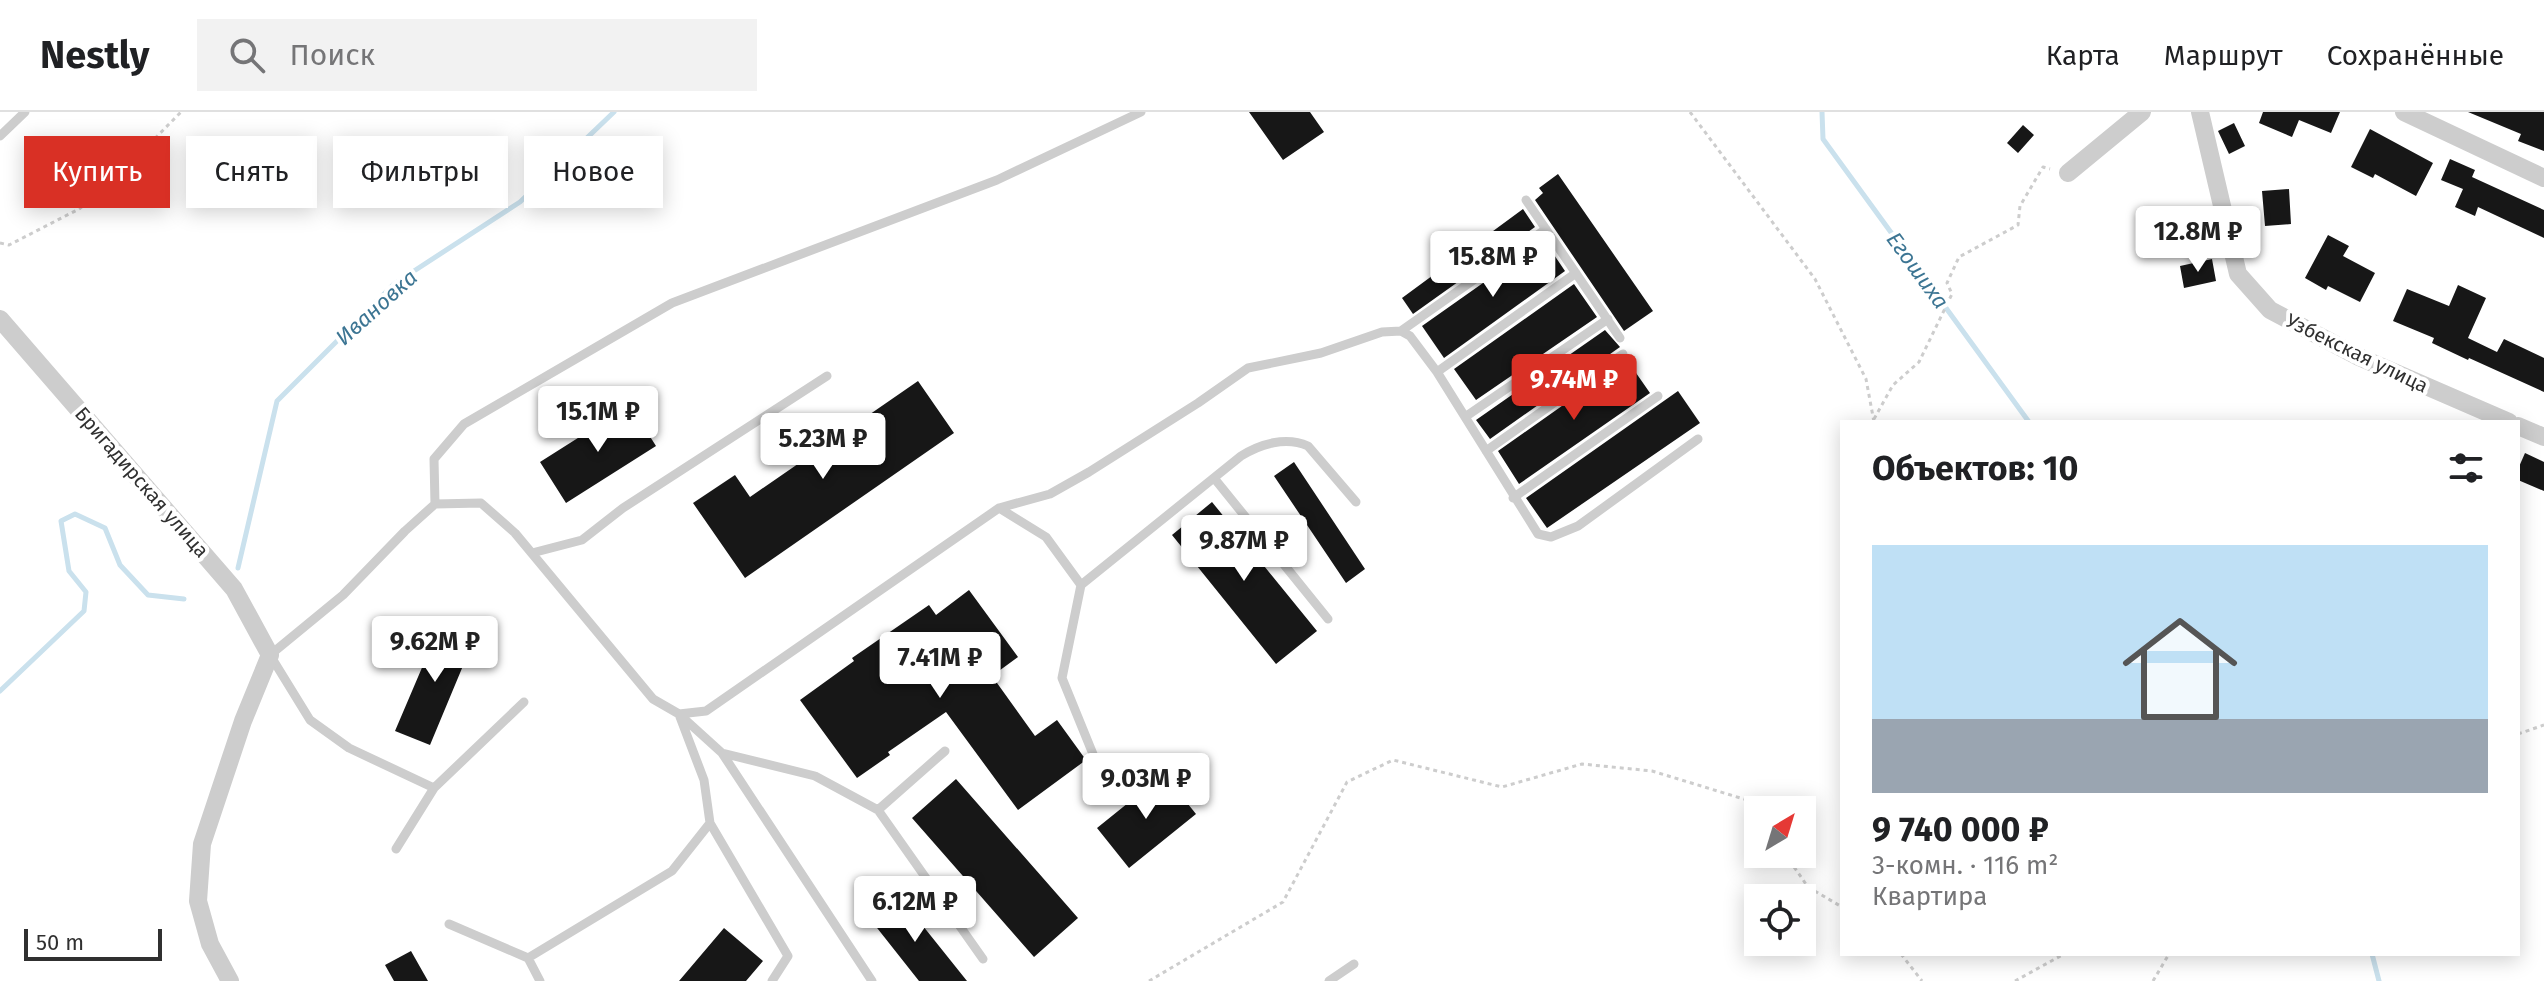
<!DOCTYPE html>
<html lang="ru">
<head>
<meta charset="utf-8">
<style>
	:root { --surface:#fff; --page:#f2f2f2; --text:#202124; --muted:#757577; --line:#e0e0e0; --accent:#d93025 }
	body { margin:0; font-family:"Fira Sans",sans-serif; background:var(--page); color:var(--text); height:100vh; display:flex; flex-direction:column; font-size:30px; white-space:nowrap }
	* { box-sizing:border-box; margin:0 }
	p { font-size:26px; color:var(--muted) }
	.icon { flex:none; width:44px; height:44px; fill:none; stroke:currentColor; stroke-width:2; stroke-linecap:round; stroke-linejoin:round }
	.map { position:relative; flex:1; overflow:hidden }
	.side { position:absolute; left:1840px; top:308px; width:680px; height:536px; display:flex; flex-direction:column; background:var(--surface); border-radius:0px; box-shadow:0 4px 20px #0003 }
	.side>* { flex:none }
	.hud { position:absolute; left:24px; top:24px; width:760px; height:72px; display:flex; gap:16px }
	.needle { width:52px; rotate:38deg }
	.buttons { position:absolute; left:1744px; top:684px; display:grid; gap:16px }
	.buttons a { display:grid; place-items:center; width:72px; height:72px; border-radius:0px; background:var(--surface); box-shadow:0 4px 20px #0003; font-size:40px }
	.scale { position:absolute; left:24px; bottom:20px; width:138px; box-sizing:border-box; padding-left:8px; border:4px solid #303030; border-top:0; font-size:22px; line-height:28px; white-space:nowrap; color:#303030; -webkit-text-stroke:6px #fff; paint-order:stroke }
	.price { position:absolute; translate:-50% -68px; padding:0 18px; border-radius:8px; background:#fff; color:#222; font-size:26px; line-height:52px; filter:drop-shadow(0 2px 4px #0008) }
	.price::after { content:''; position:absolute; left:50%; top:48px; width:24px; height:18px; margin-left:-12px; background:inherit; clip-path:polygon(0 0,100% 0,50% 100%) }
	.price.on { background:var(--accent); color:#fff }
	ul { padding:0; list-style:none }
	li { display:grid; align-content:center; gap:16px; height:424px; padding:0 32px }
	li span { display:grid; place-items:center; height:248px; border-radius:0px; color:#555 }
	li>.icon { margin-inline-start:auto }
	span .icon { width:144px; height:144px; fill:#fffc; stroke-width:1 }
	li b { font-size:34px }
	h2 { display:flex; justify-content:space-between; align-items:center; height:96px; padding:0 32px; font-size:34px }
	.chip { padding:0 28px; border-radius:0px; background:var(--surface); box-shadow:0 4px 20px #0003; font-size:28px; line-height:72px }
	.chip.on { background:var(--accent); color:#fff }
	header { display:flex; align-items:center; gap:48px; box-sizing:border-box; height:112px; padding:0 40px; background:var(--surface); border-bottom:2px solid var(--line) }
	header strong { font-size:38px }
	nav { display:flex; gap:44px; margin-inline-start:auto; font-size:28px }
	.search { width:560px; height:72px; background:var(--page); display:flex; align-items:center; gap:20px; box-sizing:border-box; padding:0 28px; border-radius:0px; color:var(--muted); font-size:30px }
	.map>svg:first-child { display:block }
</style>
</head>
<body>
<header>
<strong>Nestly</strong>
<div class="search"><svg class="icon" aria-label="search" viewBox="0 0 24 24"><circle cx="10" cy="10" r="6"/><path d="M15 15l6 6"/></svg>Поиск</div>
<nav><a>Карта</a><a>Маршрут</a><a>Сохранённые</a></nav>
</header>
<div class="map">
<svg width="2544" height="869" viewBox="0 0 2544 869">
	<rect width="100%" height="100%" fill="#fff"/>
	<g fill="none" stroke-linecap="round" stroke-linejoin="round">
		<path stroke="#cae1ed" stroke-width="5" d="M1822,0L1823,27L2029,310
			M238,456L277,289L394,172L520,90L614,0
			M0,579L84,499L86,480L69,459L61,409L75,402L105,416L120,453L148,483L184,487
			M2372,842L2379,869"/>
	</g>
	<path fill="#171717" d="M1249,0H1310L1324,20L1283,48Z
		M2263,0H2340L2331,21L2299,8L2292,25L2259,11Z
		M2468,0H2544V39L2518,29L2521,22Z
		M2234,11L2245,34L2229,42L2218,19Z
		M2023,13L2034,23L2018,41L2007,31Z
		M2370,17L2433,51L2416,84L2375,62L2373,66L2351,55Z
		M2450,47L2475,58L2472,65L2544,98V126L2478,95L2475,104L2455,95L2463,77L2441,68Z
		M1558,62L1653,199L1624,219L1535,88L1543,81L1539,76Z
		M2289,77L2291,112L2265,114L2262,79Z
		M1523,97L1535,115L1413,202L1402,186Z
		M2328,123L2349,134L2343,144L2375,161L2360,190L2328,174L2326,178L2305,166Z
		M1544,128L1565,159L1444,246L1422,214Z
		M2212,147L2216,169L2184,176L2180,154Z
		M1574,172L1597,205L1476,288L1454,257Z
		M2458,173L2486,186L2468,226L2497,240L2504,227L2544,246V280L2469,246L2468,248L2432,231L2434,226L2393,209L2407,177L2449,194Z
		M1605,218L1620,235L1490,327L1476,308Z
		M1627,248L1650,281L1519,372L1498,339Z
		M918,269L954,321L745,466L693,391L735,363L750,385Z
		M1678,279L1700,311L1547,416L1526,386Z
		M630,293L656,334L566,391L540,350Z
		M2525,341L2544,350V379L2518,368V357Z
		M1294,350L1365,457L1346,471L1274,364Z
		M1212,390L1317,519L1276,552L1172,423Z
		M969,478L1018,545L992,564L1035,624L1057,608L1086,648L1018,698L946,600L888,640L890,643L857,666L800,588L854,549L852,546L929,493L936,503Z
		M441,511L475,525L430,633L395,619Z
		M1164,662L1196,702L1129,756L1097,716Z
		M956,667L1078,806L1034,845L912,706Z
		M899,784L967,869H919L870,807Z
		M724,816L763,849L746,869H679Z
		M411,839L428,869H394L385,853Z"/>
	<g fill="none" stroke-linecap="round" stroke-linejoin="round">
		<path stroke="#cdcdcd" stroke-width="3" stroke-dasharray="4 4" stroke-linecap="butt" d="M1690,0L1815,167L1866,267L1874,310
			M0,131L9,133L79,97L103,79L181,0
			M1874,307L1893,273L1919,250L1952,182L1947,171L1959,145L2018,113L2020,94L2043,55L2050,57
			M2518,622L2544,613
			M1785,742L1808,775L1842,795
			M1901,842L1922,869
			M1149,869L1283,790L1347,670L1393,648L1502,675L1582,652L1652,659L1747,688L1758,704
			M2015,869L2064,842
			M2153,869L2169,842"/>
		<path stroke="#cdcdcd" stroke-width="9" d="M0,24L25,0
			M1526,88L1620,226
			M1401,219L1546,117
			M1437,260L1576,161
			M1465,305L1608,207
			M1486,339L1623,242
			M1214,366L1328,507
			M1513,386L1658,284
			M435,392L434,347L464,312L672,191L997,68L1141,0
			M999,396L1046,425L1081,473L1062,566L1106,674
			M532,441L582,428L623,396L827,264
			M1081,473L1241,344C1260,332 1286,324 1308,334L1356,390
			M679,602L706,599L999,396L1050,382L1089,360L1198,291L1248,256L1321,241L1382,220L1401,219L1410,224L1437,260L1538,422L1551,425L1578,414L1698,327
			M680,605L704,668L710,711L788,844L772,869
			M722,641L872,869
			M434,676L349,636L310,608L270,543L343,483L405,419L435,392L481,391L515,421L653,587L679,602L722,641L815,664L878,698L983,847
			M878,698L945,639
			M396,737L434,676L524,590
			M449,812L528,846L672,759L710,711
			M528,846L540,869
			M1329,869L1354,852"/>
		<path stroke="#cdcdcd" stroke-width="18" d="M2200,0L2238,162L2270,198L2359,245L2509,310
			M2404,0L2544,66
			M2068,61L2142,0
			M0,207L234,477L270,543L243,609L202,732L198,789L210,832L230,869
			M2518,314L2544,325"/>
	</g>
	<g text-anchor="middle" stroke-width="8" stroke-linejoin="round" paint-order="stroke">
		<g font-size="20" fill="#303030" stroke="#fff">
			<text transform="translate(2357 241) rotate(26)" y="7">Узбекская улица</text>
			<text transform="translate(142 370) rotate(49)" y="7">Бригадирская улица</text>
		</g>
		<g font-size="22" font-style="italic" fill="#3c7593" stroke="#fff">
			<text transform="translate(1918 158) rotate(54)" y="8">Егошиха</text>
			<text transform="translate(376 195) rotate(-42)" y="8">Ивановка</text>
		</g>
	</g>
</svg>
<div class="buttons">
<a><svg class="needle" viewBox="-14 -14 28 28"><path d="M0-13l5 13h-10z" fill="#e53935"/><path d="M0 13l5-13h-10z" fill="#757577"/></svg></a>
<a><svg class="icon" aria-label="locate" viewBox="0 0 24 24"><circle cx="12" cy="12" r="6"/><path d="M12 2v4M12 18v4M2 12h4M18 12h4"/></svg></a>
</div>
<div class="scale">50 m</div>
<b class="price" style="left:2198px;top:162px">12.8M ₽</b>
<b class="price" style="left:1493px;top:187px">15.8M ₽</b>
<b class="price on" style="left:1574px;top:310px">9.74M ₽</b>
<b class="price" style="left:598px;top:342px">15.1M ₽</b>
<b class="price" style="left:823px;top:369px">5.23M ₽</b>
<b class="price" style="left:1244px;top:471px">9.87M ₽</b>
<b class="price" style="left:435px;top:572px">9.62M ₽</b>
<b class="price" style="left:940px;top:588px">7.41M ₽</b>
<b class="price" style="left:1146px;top:709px">9.03M ₽</b>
<b class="price" style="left:915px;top:832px">6.12M ₽</b>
<div class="hud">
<a class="chip on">Купить</a>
<a class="chip">Снять</a>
<a class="chip">Фильтры</a>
<a class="chip">Новое</a>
</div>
<section class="side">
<h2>Объектов: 10<svg class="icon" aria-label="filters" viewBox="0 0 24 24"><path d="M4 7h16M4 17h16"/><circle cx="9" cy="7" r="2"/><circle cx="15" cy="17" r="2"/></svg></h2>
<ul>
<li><span style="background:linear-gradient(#bfe0f5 70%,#9aa5b1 0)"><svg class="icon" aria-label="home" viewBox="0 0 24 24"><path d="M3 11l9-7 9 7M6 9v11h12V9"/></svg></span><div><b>9 740 000 ₽</b><p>3-комн. · 116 m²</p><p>Квартира</p></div></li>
</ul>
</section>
</div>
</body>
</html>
